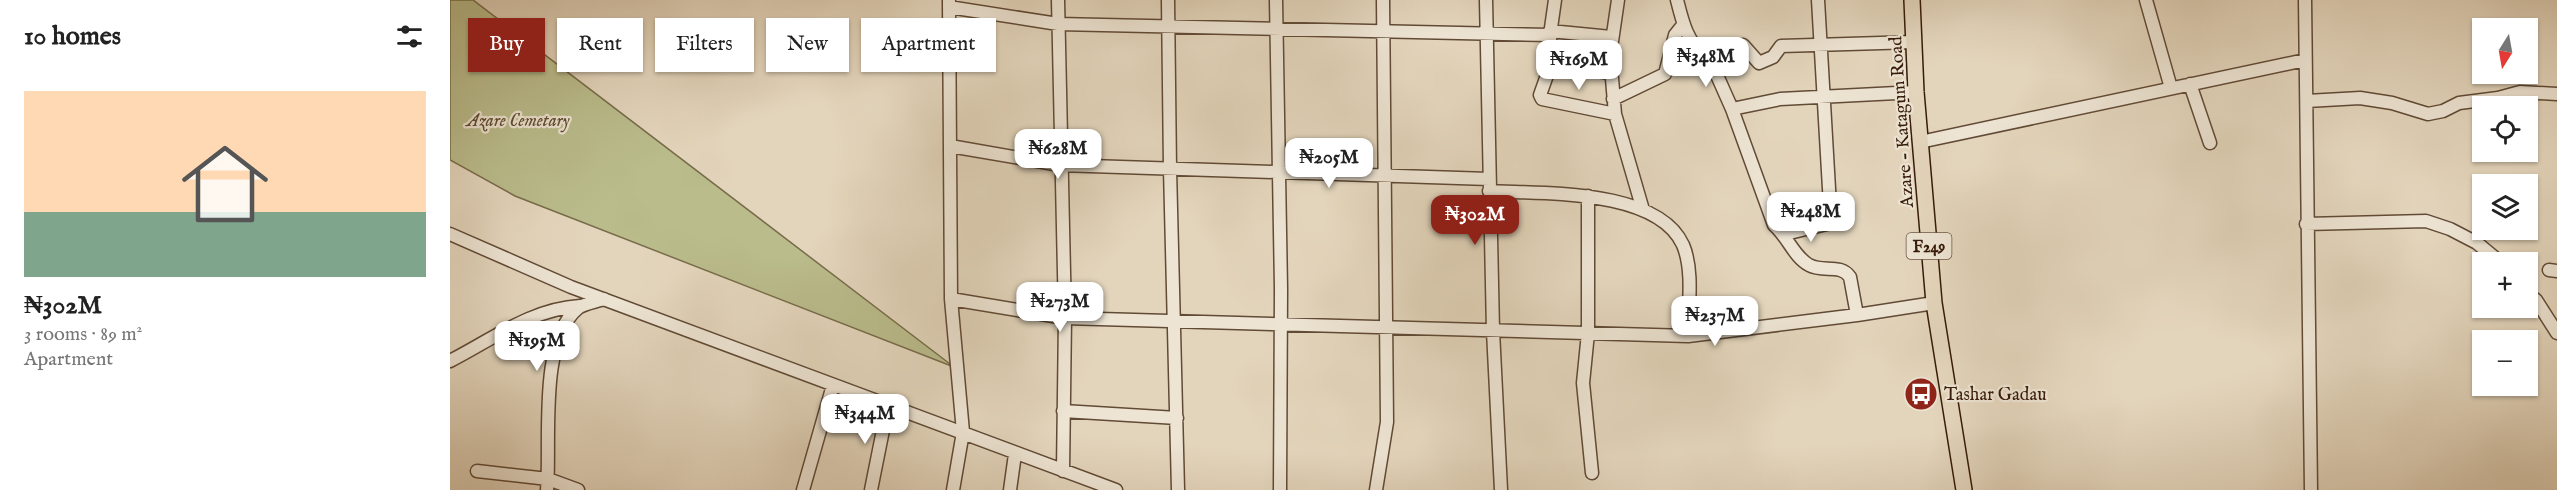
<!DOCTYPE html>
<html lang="en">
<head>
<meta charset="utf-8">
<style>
	:root { --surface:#fff; --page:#f6f6f6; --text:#222; --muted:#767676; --accent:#8f2418 }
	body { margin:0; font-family:"IM FELL English",serif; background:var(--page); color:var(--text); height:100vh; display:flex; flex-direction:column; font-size:22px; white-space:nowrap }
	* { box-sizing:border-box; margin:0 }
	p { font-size:20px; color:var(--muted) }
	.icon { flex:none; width:33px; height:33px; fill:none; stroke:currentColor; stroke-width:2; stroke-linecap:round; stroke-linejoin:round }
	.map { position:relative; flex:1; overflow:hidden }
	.drawer { display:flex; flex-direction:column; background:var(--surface); width:450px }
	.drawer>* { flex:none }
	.top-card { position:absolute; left:18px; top:18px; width:570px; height:54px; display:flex; gap:12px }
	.needle { width:39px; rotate:191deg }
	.controls { position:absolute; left:2022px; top:18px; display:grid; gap:12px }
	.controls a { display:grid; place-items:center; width:66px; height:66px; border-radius:0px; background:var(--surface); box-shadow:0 2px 4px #0004; font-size:30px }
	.price { position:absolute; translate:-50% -51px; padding:0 14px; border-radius:12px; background:#fff; color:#222; font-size:20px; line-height:39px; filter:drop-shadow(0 2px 3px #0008) }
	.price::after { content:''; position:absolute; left:50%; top:36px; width:18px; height:14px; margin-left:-9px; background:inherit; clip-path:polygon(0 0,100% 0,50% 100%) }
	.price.on { background:var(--accent); color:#fff }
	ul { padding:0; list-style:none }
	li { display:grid; align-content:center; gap:12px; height:318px; padding:0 24px }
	li span { display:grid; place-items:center; height:186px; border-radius:0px; color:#555 }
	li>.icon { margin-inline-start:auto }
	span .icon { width:108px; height:108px; fill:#fffc; stroke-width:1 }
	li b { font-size:26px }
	h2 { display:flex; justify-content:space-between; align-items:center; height:72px; padding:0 24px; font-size:26px }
	.tag { padding:0 21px; border-radius:0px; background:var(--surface); box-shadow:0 2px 4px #0004; font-size:21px; line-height:54px }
	.tag.on { background:var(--accent); color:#fff }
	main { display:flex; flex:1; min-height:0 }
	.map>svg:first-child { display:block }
</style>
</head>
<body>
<main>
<section class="drawer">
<h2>10 homes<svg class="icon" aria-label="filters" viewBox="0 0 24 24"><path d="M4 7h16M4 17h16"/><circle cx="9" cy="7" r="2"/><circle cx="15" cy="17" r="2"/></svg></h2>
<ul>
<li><span style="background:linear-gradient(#ffd9b3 65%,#7fa58c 0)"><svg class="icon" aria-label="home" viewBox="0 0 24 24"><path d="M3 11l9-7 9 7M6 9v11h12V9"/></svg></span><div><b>₦302M</b><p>3 rooms · 89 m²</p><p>Apartment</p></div></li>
</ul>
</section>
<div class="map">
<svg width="2107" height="490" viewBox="0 0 2107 490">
	<rect width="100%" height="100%" fill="#e3d5bc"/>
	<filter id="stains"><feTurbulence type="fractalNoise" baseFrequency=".00333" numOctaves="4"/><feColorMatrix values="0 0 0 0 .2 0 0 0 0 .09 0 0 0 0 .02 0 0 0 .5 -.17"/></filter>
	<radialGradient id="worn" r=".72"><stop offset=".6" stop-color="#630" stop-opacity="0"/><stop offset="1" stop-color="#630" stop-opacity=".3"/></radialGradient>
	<path fill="#babc8c" stroke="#786c4a" stroke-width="1.5" d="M0,0H23L504,367L65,196L0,160Z"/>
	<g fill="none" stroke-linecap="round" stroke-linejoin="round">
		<g stroke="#614a36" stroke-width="15">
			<path id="minor" d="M608,0L615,318L613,471
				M718,0L720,169L728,490
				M826,0L831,289L830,490
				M1036,0L1043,331L1051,490
				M1105,0L1100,35L1101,64L1160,73
				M1168,0L1160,55L1165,114L1193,210
				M1227,0C1232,20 1237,42 1254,55L1293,45L1309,63L1323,57L1331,46L1464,42
				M1696,0L1721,88
				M1855,0L1861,490
				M499,1L501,299L513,432L503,490
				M499,7L608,24L1100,35
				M1100,31L1161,37
				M1258,55L1282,109L1324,225C1338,237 1344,257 1359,265C1373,273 1390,263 1400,277L1407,315
				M1101,64L1090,95L1092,99L1165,114
				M1740,84L1760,143
				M1163,99L1215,74L1225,35L1233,25
				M1857,101L1910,98L1942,103L1978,114L1993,111L2009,103L2048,98L2070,92L2107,94
				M1282,109L1330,99L1466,92
				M1470,142L1855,60
				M500,146L610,165L1039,179
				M1039,191C1091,194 1207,188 1233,245C1244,271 1238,308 1238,336
				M1138,196V333L1133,383L1142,473
				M1856,224L1976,221L2000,229L2027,243L2050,262
				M0,234L121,287L666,490
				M1335,234L1381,223L1368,0
				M2099,270L2107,271
				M2078,294L2086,300L2107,333
				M501,299L615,318L1238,336L1407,315L1484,303
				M0,361C43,339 81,309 130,306
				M613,411L727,418
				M27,471L98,479L128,490
				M97,490C101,442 88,341 128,308C135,303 146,302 154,299
				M353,490L383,385
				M421,490L438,405
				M560,490L565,454
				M926,490L937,422L933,0"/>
		</g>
		<g stroke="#361b09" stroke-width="18">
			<path id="major" d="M1462,0L1466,92L1484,303L1514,490"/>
		</g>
		<use href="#minor" stroke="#ede4d3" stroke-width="12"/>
		<use href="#major" stroke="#e3d5bc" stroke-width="15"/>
	</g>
	<defs>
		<g id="bus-disc" transform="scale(1.725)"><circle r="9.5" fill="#8f2418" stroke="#ede4d3"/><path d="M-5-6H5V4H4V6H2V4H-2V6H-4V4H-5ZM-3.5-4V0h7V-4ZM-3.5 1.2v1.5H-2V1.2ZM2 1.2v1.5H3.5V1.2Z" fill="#fff"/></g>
	</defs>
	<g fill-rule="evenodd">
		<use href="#bus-disc" x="1471" y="394"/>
	</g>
	<g text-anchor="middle" stroke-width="4.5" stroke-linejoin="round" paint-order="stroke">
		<rect fill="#ede4d3" stroke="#6d5746" stroke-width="1.5" x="1456.5" y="233" width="45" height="26" rx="4.5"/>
		<g font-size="16" font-weight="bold" fill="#361b09">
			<text x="1479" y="252">F249</text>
		</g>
		<g font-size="18" font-style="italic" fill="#5e4b30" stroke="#ede4d3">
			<text x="68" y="126">Azare Cemetary</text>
		</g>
		<g font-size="18" fill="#361b09" stroke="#ede4d3">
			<text transform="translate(1451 122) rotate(-94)" y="6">Azare - Katagum Road</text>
		</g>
		<g font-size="18" fill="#361b09" stroke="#ede4d3" text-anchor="start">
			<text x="1494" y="400">Tashar Gadau</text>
		</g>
	</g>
	<rect width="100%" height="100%" filter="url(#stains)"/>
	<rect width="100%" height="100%" fill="url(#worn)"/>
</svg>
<div class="controls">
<a><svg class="needle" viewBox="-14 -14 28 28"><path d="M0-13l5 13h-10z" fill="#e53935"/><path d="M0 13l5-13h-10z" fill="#767676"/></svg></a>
<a><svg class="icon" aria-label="locate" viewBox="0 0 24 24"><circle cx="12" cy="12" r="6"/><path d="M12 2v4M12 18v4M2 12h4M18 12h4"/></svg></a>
<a><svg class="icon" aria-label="layers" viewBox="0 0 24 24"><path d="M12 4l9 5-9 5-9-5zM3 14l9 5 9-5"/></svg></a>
<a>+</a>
<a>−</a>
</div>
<b class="price" style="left:1256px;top:88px">₦348M</b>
<b class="price" style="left:1129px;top:91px">₦169M</b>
<b class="price" style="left:608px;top:180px">₦628M</b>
<b class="price" style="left:879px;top:189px">₦205M</b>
<b class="price" style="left:1361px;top:243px">₦248M</b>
<b class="price on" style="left:1025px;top:246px">₦302M</b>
<b class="price" style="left:610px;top:333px">₦273M</b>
<b class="price" style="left:1265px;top:347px">₦237M</b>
<b class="price" style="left:87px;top:372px">₦195M</b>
<b class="price" style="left:415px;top:445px">₦344M</b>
<div class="top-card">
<a class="tag on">Buy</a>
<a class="tag">Rent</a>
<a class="tag">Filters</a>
<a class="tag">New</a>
<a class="tag">Apartment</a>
</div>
</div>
</main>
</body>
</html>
